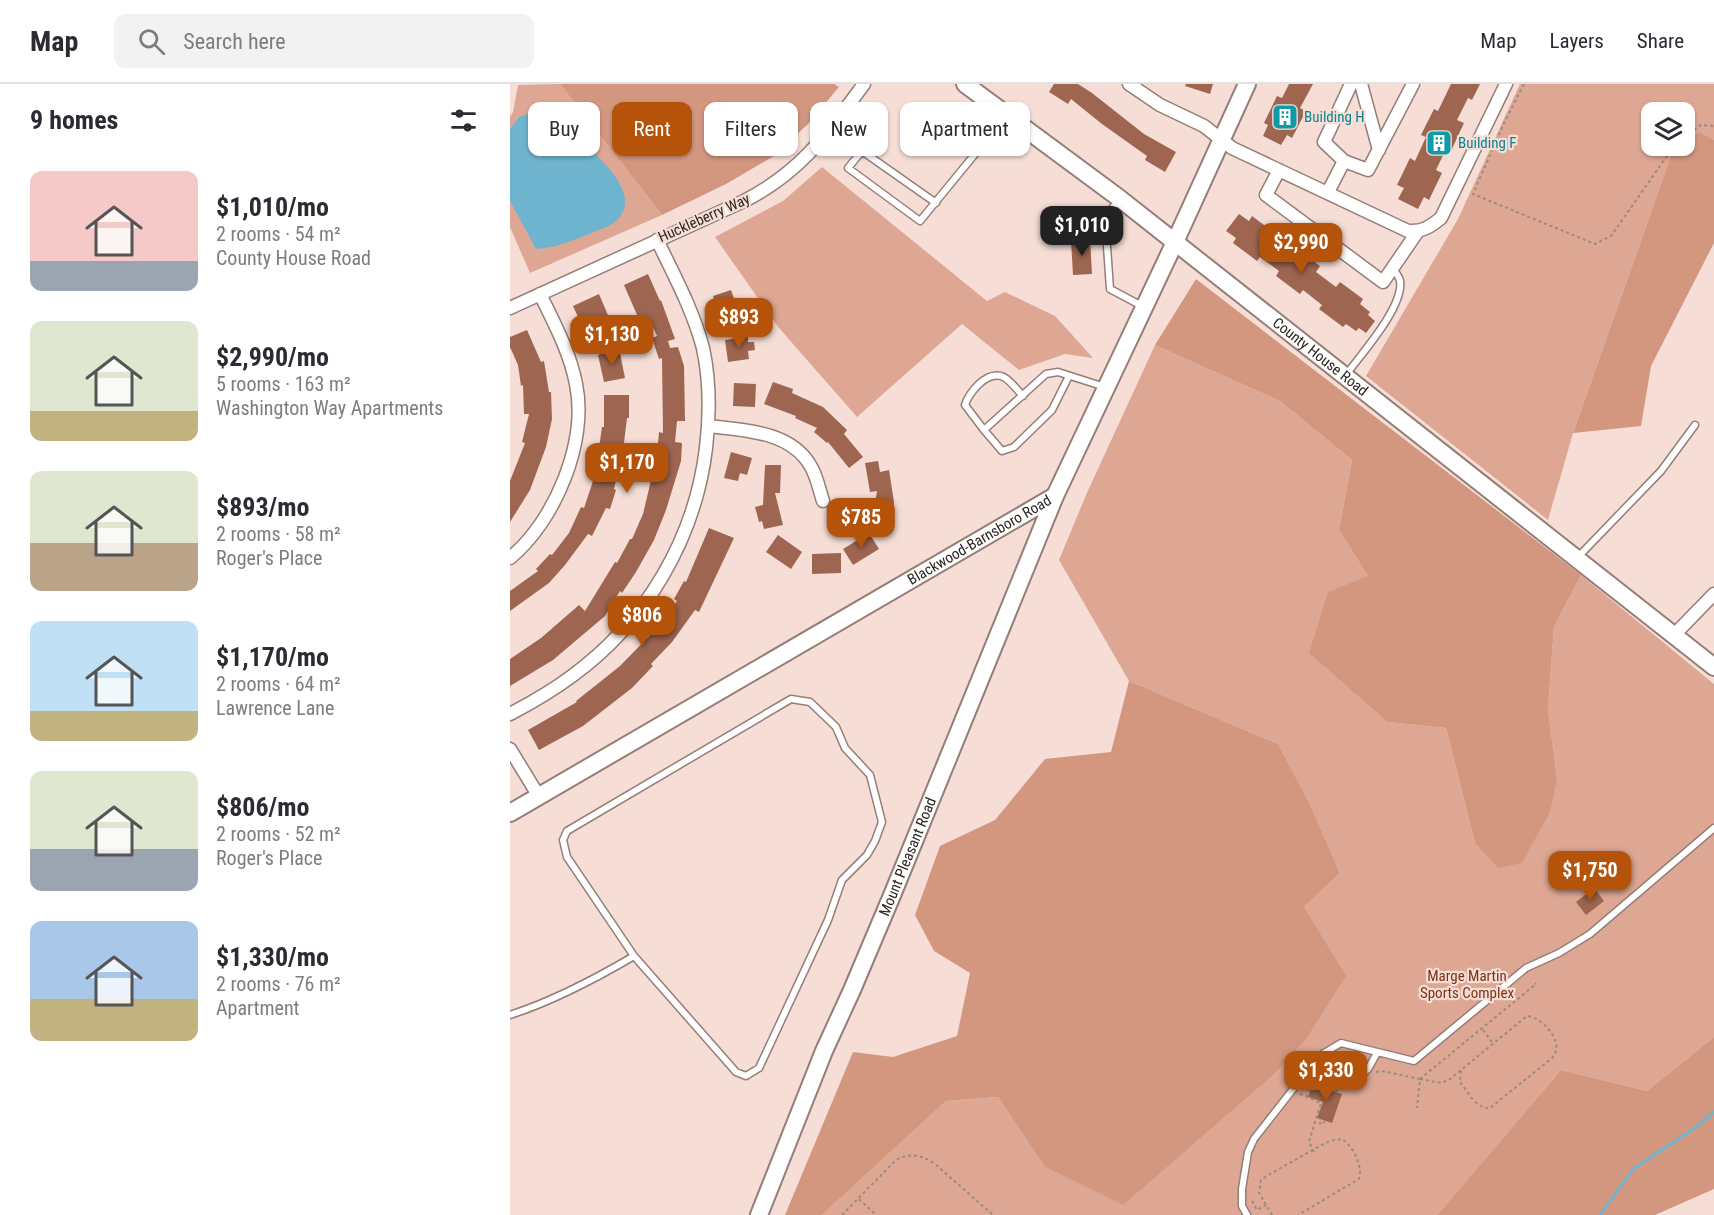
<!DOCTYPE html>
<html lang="en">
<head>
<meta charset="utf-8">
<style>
	:root { --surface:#fff; --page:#f2f2f3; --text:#2b2b33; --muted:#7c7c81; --line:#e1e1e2; --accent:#b45309 }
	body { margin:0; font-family:"Roboto Condensed",sans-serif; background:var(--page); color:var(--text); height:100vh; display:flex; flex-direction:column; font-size:22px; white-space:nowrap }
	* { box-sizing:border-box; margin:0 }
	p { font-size:20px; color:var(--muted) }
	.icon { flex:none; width:33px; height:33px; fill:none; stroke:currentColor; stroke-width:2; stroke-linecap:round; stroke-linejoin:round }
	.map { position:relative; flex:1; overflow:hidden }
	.sheet { display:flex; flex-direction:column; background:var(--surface); width:510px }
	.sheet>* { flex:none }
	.hud { position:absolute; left:18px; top:18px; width:570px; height:54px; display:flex; gap:12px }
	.tools { position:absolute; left:1131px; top:18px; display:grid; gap:12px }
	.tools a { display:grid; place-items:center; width:54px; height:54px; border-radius:12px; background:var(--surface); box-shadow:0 2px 4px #0004; font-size:30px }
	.price { position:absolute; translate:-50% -51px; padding:0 14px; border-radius:12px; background:var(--accent); color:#fff; font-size:20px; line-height:39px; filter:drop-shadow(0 2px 3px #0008) }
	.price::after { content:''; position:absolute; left:50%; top:36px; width:18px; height:14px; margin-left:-9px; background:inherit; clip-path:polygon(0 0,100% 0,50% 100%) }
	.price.on { background:#222; color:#fff }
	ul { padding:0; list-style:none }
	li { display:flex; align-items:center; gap:18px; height:150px; padding:0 30px }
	li span { display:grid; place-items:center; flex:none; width:168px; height:120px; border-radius:12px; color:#555 }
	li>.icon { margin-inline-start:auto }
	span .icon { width:72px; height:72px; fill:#fffc; stroke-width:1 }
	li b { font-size:26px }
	h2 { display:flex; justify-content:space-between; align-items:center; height:72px; padding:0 30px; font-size:26px }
	.chip { padding:0 21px; border-radius:12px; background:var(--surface); box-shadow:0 2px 4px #0004; font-size:21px; line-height:54px }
	.chip.on { background:var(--accent); color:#fff }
	header { display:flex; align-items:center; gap:36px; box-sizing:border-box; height:84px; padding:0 30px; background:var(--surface); border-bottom:2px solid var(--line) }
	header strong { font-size:28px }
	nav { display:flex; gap:33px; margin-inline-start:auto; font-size:21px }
	.search { width:420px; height:54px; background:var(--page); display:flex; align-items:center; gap:15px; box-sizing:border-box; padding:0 21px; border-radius:12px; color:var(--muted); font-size:22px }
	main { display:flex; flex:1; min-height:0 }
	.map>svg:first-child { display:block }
</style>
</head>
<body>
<header>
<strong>Map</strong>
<div class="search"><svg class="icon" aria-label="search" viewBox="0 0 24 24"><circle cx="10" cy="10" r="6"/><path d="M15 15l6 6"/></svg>Search here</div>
<nav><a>Map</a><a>Layers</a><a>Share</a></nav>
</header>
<main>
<section class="sheet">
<h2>9 homes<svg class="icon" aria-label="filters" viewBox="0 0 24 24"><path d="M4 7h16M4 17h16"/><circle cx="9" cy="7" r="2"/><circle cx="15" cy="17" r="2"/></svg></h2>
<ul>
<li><span style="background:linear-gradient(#f6c9c9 75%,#9aa5b1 0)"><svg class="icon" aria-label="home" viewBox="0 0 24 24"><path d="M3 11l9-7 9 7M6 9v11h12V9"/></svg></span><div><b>$1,010/mo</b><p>2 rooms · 54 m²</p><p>County House Road</p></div></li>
<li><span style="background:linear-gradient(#dfe7d0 75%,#c2b280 0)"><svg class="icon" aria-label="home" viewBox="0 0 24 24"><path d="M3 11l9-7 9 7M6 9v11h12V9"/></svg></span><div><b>$2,990/mo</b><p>5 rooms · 163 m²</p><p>Washington Way Apartments</p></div></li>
<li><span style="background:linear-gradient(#dfe7d0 60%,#b9a48a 0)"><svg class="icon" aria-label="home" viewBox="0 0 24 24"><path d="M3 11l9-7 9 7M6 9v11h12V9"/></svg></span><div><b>$893/mo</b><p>2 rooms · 58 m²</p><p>Roger's Place</p></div></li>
<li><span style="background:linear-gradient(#bfe0f5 75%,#c2b280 0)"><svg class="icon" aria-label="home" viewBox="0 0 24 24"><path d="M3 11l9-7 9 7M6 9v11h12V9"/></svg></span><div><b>$1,170/mo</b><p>2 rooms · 64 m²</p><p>Lawrence Lane</p></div></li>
<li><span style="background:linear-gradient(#dfe7d0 65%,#9aa5b1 0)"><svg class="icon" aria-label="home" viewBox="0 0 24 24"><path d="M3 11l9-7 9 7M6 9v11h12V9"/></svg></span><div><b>$806/mo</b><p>2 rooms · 52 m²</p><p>Roger's Place</p></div></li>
<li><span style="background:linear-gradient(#a9c7e8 65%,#c2b280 0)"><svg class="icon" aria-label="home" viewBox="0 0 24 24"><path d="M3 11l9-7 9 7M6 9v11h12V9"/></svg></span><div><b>$1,330/mo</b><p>2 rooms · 76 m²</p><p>Apartment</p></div></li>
</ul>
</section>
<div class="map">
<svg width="1204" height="1131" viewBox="0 0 1204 1131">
	<rect width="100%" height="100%" fill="#f6ded6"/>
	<path fill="#dea793" d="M50,0L152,131L20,189L0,143V33L3,28L8,1Z
		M1010,0H1204V56L1189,49L1175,59L1174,28H1142V62H1171L1162,69L1063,349L1038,436L856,292L948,135Z
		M312,83L477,217L495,208L545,232L583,274L555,270L509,286L452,240L347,333L269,244L205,153L273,117Z
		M645,261L770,317L842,376L829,446L858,492L878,638L936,644L965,759L1047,695L1038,625L1044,543L1071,491L1204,600V953L1137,1007L1051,986L927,1131H312L436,1017L488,1013L534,1082L794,823L830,789L799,718L768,660L619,597L549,476L576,411Z"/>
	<path fill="#d39780" d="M50,0H324L329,3L298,40L264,72L216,100L152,131Z
		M1189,48L1204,56V159L1141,282L1131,342L1063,349L1162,69L1171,62H1174L1175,59Z
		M686,195L1071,491L1044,543L1038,625L1047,695L1040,728L1012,779L988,784L965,759L936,644L878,638L799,569L818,508L858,492L829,446L842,376L770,317L645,261Z
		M619,597L768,660L799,718L830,789L794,823L836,892L796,955L764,990L613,1121L534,1082L488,1013L436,1017L312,1131H275L343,968L383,973L447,952L460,889L424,867L405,831L430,762L485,736L535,675L601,668Z
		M1204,953V1105L1145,1131H927L1051,986L1137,1007Z"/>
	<path fill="#6fb4cf" d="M29,26C46,26 58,44 70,55C88,73 136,112 105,138C98,144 87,146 79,150C61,157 46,164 26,165L0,117V45L9,33Z"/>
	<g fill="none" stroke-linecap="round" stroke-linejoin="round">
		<path stroke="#6fb4cf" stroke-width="3" d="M1090,1131L1123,1085L1186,1043L1204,1028"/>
	</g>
	<path fill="#9e6651" d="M544,0H568L582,9L634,50L666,68L655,88L635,76L637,72L592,40L561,15L558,20L539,8Z
		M676,0H703L700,10L675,2Z
		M779,0H803L790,24L796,27L782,54L777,51L771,61L753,52L758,41L754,39L767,12L772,14Z
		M941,0H970L962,16L958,14L947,36L954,39L941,67L936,65L926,86L932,89L919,116L914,113L908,125L888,115L894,104L887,101L900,74L905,77L916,53L911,51L924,25L928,27Z
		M729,130L739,137L742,132L766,150L764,154L782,168L786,164L810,182L806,188L826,203L830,198L853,215L850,220L860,228L858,231L865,237L856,249L849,244L846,247L836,240L833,243L809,225L812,221L793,206L790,210L766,192L769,187L750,173L747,177L723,159L726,154L716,147Z
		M580,154L582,190L563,191L561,156Z
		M138,190L150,217L151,216L165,255L158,257L160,264L168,263L174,282L175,337H167L165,358L172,359L171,377L156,426L144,456L126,488L112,509L110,507L95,532L43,576L0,602V575L31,554L69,521L75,527L105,478L107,479L120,455H122L133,430L147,371L149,348L153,349L152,274L149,275L142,254L147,252L140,236L131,240L114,201Z
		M221,206L231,234L212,240L203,212Z
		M89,210L103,243L101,244L104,251L81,261L63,222Z
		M17,246L31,278L34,277L39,308H41L42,335L36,363L20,406L0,438V397L15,359L12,358L19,330H14L13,301L11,302L8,281L0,263V253Z
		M238,253V258H244L245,266L238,267L239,275L218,278L215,256Z
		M109,264L115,294L94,298L88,271Z
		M263,298L283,305L282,309L313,323L337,346L334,350L353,373L339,384L318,358L317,359L304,348L307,344L285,334L286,332L254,320Z
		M224,299L246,300L245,323L223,322Z
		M94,311H119V334H117L113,367L104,405L106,406L100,425L96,424L82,452L78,450L55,481L39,499L0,527V507L28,487L26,485L40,470L42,471L59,449L71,423L74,424L85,391L92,343H94Z
		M221,368L242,374L237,391L230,389L228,397L214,394Z
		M368,377L370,388L379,386L384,418L379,447L361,443L367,407L360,408L355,379Z
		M255,381H271L270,409H265L273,441L254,445L252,437L249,438L245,423L253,421Z
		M199,444L224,454L189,528L185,526L162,558L141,580L143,582L122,604L73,642L29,666L18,646L67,618L66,617L110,582L151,540L167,517L164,515L174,497L176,498Z
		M359,449L369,465L343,481L333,465Z
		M268,451L292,468L281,485L256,468Z
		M331,469V489L302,490V470Z
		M1084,804L1094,817L1076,831L1066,818Z
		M802,1001L832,1010L822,1039L807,1034L813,1018L798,1013Z"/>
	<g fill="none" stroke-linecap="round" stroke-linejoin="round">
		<g stroke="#947e76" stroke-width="9">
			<path id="lane" d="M609,115L595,134L600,205L632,222
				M426,119L352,67L338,84L410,137L497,31
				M836,291C851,270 894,223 890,197C889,192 886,189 883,185
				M559,292L542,326L504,363L492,367L474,346L536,290L548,288L595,303
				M474,346L455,321C459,309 475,288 491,292C499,294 507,306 513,312
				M1067,474L1151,387L1185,341
				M281,615L300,618L326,643L335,664L360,691L372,738L365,757L357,771L332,796L318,836L249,984L236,992L226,988L124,872L57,773L53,756L57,747Z
				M0,931C43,917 85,895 124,872
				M809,972C815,987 829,995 846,996L858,985L867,969
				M737,1131L732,1122V1105L738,1068L744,1055L809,972L831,959L904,977L1016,884L1049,869L1080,850L1204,744"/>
		</g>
		<g stroke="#947e76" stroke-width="15">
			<path id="street" d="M619,0L650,21L694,42L722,64L898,147C912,148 920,143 931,134L996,0
				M841,0L814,58L834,77L858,86L903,0
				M851,0L869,66
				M769,86L756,111L873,198L908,147
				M818,108L834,77
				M0,224L234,117C291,88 317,50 354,0
				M198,342C233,346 280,347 300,381C307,392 309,405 313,417
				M0,474C45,437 78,358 66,300C60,268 44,239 30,210
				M1164,551L1204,510
				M0,630C21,619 42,607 62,592C136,538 185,455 196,364C200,331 200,297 193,264C183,226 164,191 147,156
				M0,665L28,711"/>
		</g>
		<g stroke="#947e76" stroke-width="20">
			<g id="secondary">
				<path id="s1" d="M455,0L609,114L1204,583"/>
				<path id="s2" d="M0,729L545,412"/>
				<path id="s3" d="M249,1131L314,967L342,906L383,809L545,412L665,158L737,0"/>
			</g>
		</g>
		<path stroke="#9b8a84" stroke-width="2" stroke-dasharray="3 3" stroke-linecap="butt" d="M1014,0L994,39L963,110L1085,160L1101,152L1164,62
			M1174,53L1191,41L1204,42
			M973,946L982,958
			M866,988L872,987L910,995L907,1024
			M910,995L932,999L940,995L1017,932C1033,933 1056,960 1042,974L980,1024C966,1025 958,1008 950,998L951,986
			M910,995L1026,900L1025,899
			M826,1008L828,1003L836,1004
			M790,1010L811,1019L805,1038
			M796,1013L801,999L827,1006
			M804,1068L799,1058L805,1038L814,1040V1037
			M349,1115L366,1131
			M742,1117L747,1126L756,1121
			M332,1131L386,1076C400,1068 412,1071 425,1080L483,1131
			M762,1131L749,1109L751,1096L760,1090L819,1057L832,1055C843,1062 853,1082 849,1095L788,1131"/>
		<use href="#lane" stroke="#fff" stroke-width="6"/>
		<use href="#street" stroke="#fff" stroke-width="12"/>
		<use href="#secondary" stroke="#fff" stroke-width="16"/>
	</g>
	<defs>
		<g id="building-square" transform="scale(1.35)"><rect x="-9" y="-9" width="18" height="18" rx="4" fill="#0f9aa8" stroke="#f6ded6"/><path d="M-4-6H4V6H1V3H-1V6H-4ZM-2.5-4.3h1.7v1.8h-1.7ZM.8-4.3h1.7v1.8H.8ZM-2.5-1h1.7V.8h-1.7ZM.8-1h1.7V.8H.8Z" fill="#fff"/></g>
	</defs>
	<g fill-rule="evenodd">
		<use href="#building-square" x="775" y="33"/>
		<use href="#building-square" x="929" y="59"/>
	</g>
	<g text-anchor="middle" stroke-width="4.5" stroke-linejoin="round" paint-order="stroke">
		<g font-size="15" fill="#0d838f" stroke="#f6ded6" text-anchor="start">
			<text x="794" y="38">Building H</text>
			<text x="948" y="64">Building F</text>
		</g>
		<g font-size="15" fill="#2e2522" stroke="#f6ded6">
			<text transform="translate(194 134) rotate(-24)" y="5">Huckleberry Way</text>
			<text dy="5" stroke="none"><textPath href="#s1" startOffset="448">County House Road</textPath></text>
			<text dy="5" stroke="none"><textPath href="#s2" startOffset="543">Blackwood-Barnsboro Road</textPath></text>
			<text dy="5" stroke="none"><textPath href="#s3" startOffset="388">Mount Pleasant Road</textPath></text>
		</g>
		<g font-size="15" fill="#7a3213" stroke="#f6ded6">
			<text x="957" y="897">Marge Martin<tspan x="957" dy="17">Sports Complex</tspan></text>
		</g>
	</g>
</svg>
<div class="tools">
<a><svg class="icon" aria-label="layers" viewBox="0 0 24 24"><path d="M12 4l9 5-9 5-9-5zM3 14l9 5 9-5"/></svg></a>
</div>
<b class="price on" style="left:572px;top:173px">$1,010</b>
<b class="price" style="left:791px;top:190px">$2,990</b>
<b class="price" style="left:229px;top:265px">$893</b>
<b class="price" style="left:102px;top:282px">$1,130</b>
<b class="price" style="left:117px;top:410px">$1,170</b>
<b class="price" style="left:351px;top:465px">$785</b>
<b class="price" style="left:132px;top:563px">$806</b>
<b class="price" style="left:1080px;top:818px">$1,750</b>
<b class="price" style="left:816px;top:1018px">$1,330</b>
<div class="hud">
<a class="chip">Buy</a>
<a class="chip on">Rent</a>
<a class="chip">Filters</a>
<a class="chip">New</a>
<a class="chip">Apartment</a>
</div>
</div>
</main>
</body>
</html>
